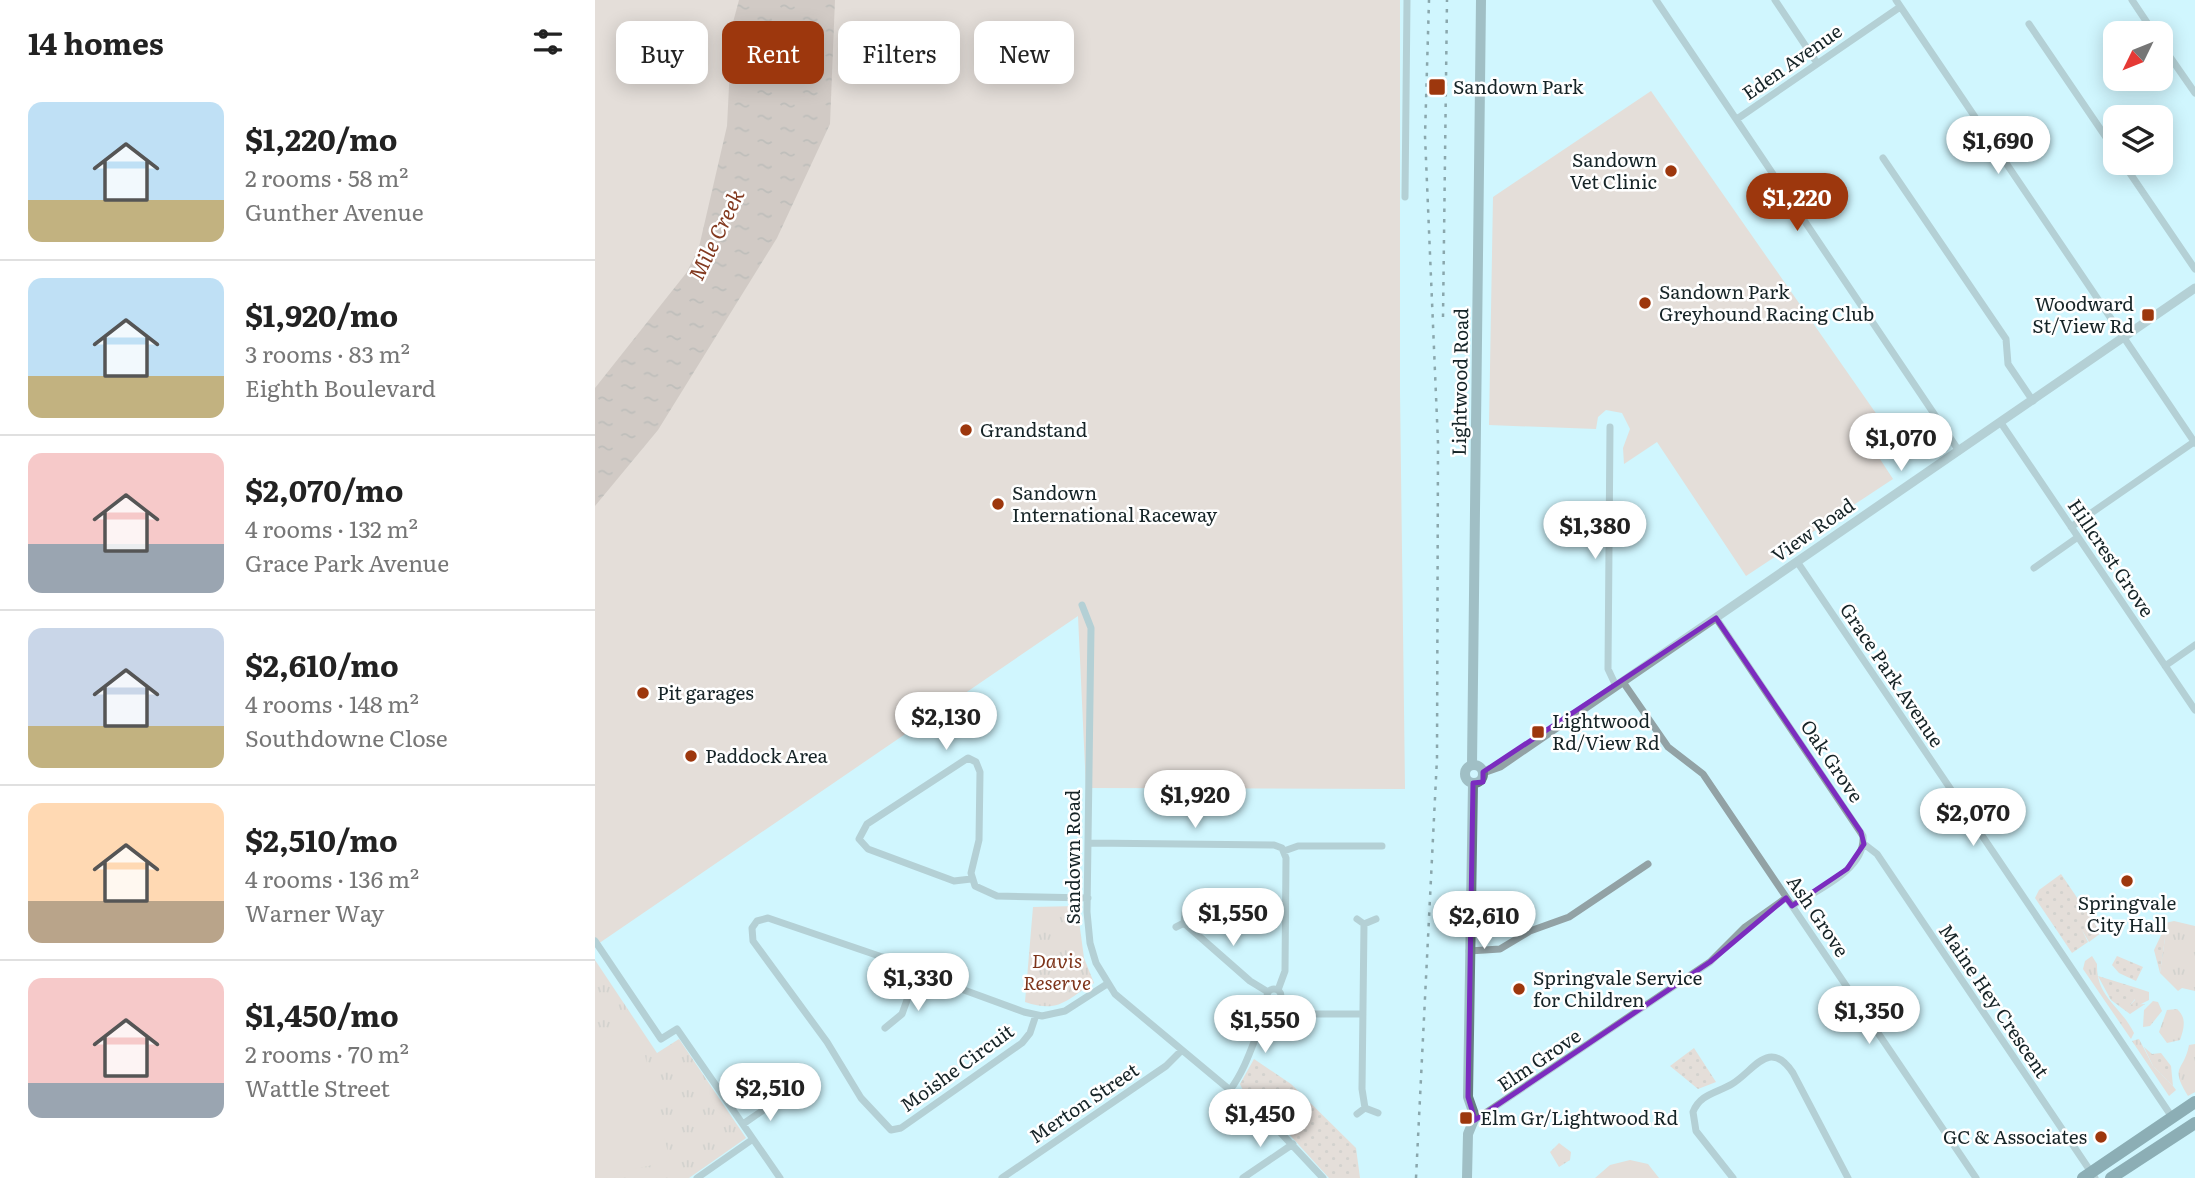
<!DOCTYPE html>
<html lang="en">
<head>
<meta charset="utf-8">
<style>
	:root { --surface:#fff; --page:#f2f2f2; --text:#222; --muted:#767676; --line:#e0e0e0; --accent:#9d370d }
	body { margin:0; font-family:Literata,serif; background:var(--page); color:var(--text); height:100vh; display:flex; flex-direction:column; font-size:26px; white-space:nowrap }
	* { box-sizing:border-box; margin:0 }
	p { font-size:23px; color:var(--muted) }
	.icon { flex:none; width:38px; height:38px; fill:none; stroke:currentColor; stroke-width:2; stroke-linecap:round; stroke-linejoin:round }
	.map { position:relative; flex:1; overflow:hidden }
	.sheet { display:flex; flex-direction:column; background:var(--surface); width:595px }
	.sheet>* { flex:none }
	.guide { position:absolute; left:21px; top:21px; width:665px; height:63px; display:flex; gap:14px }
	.needle { width:46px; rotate:227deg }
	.buttons { position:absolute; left:1508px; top:21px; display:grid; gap:14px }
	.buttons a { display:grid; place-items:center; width:70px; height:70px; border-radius:14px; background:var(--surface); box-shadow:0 4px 18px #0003; font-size:35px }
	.price { position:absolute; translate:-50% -60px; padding:0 16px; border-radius:24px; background:#fff; color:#222; font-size:23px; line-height:46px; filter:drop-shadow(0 2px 4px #0008) }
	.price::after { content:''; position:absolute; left:50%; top:42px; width:21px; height:16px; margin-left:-10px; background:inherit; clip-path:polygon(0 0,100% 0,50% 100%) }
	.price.selected { background:var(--accent); color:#fff }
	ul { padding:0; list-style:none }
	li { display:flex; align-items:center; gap:21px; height:175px; padding:0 28px }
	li+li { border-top:2px solid var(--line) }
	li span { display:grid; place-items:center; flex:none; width:196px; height:140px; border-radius:14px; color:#555 }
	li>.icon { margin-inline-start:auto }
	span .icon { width:84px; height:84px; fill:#fffc; stroke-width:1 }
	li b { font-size:30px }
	h2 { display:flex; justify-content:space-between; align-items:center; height:84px; padding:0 28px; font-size:30px }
	.chip { padding:0 24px; border-radius:14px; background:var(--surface); box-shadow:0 4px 18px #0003; font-size:24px; line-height:63px }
	.chip.selected { background:var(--accent); color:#fff }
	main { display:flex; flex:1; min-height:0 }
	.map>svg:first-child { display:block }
</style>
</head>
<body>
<main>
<section class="sheet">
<h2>14 homes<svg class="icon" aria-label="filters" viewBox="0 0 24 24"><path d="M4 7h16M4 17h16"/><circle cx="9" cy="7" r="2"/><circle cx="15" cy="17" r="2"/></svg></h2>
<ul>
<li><span style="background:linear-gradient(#bfe0f5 70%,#c2b280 0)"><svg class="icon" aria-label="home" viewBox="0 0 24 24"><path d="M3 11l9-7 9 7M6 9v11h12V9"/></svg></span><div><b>$1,220/mo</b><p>2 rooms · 58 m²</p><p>Gunther Avenue</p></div></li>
<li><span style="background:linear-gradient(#bfe0f5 70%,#c2b280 0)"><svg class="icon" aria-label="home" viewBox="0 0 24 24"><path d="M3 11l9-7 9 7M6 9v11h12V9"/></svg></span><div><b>$1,920/mo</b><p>3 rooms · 83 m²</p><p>Eighth Boulevard</p></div></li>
<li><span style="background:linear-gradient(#f6c9c9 65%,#9aa5b1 0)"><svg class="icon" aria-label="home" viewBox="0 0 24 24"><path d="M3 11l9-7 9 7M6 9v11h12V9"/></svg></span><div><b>$2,070/mo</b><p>4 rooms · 132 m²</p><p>Grace Park Avenue</p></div></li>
<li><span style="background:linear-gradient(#c9d6e8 70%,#c2b280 0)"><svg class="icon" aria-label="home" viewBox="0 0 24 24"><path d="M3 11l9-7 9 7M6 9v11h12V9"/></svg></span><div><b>$2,610/mo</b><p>4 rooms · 148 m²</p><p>Southdowne Close</p></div></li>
<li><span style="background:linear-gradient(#ffd9b3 70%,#b9a48a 0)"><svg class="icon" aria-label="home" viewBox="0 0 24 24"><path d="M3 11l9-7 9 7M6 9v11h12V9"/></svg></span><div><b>$2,510/mo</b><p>4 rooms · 136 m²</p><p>Warner Way</p></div></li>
<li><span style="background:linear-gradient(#f6c9c9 75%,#9aa5b1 0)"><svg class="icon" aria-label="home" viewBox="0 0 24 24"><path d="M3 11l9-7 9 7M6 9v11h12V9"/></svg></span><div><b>$1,450/mo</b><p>2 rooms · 70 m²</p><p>Wattle Street</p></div></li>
</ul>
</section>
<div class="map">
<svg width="1600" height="1178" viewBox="0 0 1600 1178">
	<defs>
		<pattern id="grass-dots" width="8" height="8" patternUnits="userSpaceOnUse" patternTransform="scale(1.75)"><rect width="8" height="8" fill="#fcc1ad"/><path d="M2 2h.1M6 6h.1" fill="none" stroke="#d7a695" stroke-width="1.8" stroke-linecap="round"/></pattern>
		<pattern id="park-tufts" width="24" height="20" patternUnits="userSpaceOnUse" patternTransform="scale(1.75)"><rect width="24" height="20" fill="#fcc1ad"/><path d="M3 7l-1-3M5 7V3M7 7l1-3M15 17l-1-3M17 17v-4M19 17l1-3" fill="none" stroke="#d7a695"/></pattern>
		<pattern id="water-ripples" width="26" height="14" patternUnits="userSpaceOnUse" patternTransform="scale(1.75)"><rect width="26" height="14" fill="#d39682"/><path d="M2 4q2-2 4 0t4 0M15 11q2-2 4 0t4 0" fill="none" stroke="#aa7a6a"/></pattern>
	</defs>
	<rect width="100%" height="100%" fill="#d0f6fe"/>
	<path fill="url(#grass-dots)" d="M1466,874L1506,933L1494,942L1487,930L1493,942L1477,953L1440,898L1444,890Z
		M1569,929L1571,931L1565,973L1559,950Z
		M1522,956L1548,967L1541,981L1524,973L1517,965Z
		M1503,976L1542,988L1540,999L1535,1005L1550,1004L1535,1014L1516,1000Z
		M1549,1047L1557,1054L1566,1053L1576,1066L1578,1086L1558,1066Z
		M1099,1048L1121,1082L1103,1089L1075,1066Z
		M659,1059L696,1084L761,1148L765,1178H734L683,1122L650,1095L645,1084Z"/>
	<path fill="url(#park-tufts)" d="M482,906L489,958L499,983C471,999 465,1014 430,1002L438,907Z
		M1579,921L1600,926V991L1587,988L1583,991L1565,973L1571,931L1569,929L1570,923Z
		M1497,956L1502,964C1501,997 1525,1005 1539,1033L1536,1039L1488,969L1490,961Z
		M0,960L62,1053L84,1039L151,1138L94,1178H0Z
		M1542,988L1554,992V1000L1542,1006H1534L1540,1000L1539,993Z
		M1558,1001L1563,1002L1567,1011L1555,1026L1548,1027L1549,1010Z
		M1582,1009C1592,1018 1589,1028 1585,1040L1572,1043L1564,1032L1572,1010Z
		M1544,1039L1558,1066L1578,1086L1581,1090L1574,1096L1537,1041Z
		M1600,1044V1092L1593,1096C1574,1065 1589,1072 1594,1045Z
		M964,1143L976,1152L975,1160L964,1167L955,1152Z"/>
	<path fill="#fcc1ad" d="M0,0H805V393L810,789L491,788L483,616L0,946Z
		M1056,91L1287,422L1268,433L1298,479L1151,576L1062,442L1029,464L1028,448L1035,429L1027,413L1011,410L1003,417L1001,429L894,425L898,197Z
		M44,1030L75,1161L0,1178V1040Z
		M1035,1160L1053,1164L1064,1178H1000L1015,1165Z"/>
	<path fill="url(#water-ripples)" d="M144,0H240L235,124L182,238L63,430L0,506V388L92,272L104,247L132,126L137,26Z"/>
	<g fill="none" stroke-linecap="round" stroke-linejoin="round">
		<path stroke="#92a2a5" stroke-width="7" d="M1061,0L1364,451
			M1180,0L1222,63
			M1301,0L1600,443
			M1537,0L1559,33
			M1434,24L1521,152
			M1566,44L1600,93
			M1142,119L1305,7
			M1288,158L1411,339L1413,364L1438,401
			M1528,163L1600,269
			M810,197L812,0
			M1406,423L1600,710
			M1015,427L1013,669L1021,686
			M1476,527L1599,442
			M1203,563L1577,1117
			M1439,568L1483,537
			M487,605L496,628L492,912L495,943L501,963L520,994L684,1131L728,1178
			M1121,618L1268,836C1271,870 1221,890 1197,906
			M1570,666L1600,645
			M1028,682L1073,747L1108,774L1381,1178
			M494,843L679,845L687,848L691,858L690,971L683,990
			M1269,844L1282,854L1500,1178
			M689,851L703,846H787
			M376,879L359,881L273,849L264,839L272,824L373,758L381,762L385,772L384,840L376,873L380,886L402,896L493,898
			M762,919L769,924L781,919
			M589,923L655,981L673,992
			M769,924L767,1089L770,1108
			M581,927L589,923L590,913
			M0,941L66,1039L82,1029L185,1178
			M874,951L905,949L935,931L974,917L1053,864
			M672 996a7 7 0 1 1 14 0a7 7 0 1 1-14 0Z
			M685,1000L719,1014H768
			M441,1015L435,1033L427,1043L306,1128L296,1130L266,1098L232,1042L158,941L157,928L162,921L173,918L296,960L306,967L429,1012L447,1016L470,1011L512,984
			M290,1028L307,1014L322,972
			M635,1090C655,1063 660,1032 676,1003
			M762,1114L770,1108L783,1113
			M880,1120L1115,962L1150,927L1191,898
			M148,1124L186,1098
			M102,1178L158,1139
			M407,1178L571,1066L586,1051
			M648,1178L698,1144
			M1138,1178L1101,1131L1098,1112C1105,1094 1122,1093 1137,1084C1159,1071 1174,1037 1198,1073L1253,1178"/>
		<path stroke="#92a2a5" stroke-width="9" d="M888,772L905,766L1600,288"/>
		<path stroke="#667d82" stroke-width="10" d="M877,765L886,0
			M870 774a9 9 0 1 1 18 0a9 9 0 1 1-18 0Z
			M872,1178L873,1134L880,1117L873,1097L878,783"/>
		<path stroke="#3a585e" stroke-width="12" d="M1488,1178L1600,1102
			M1516,1178L1600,1123"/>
		<path stroke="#35474b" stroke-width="2.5" stroke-dasharray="3.5 7" stroke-linecap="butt" d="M848,317L852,0
			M821,1178L842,758L843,443L830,136L834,0"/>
	</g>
	<path d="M0 0H1600V1178H0ZM1121,618L1266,832L1269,844L1252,869L1197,906L1191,898L1115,962L880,1120L873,1097L878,783L888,782V772Z" fill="#d0f6fe" fill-opacity=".55" fill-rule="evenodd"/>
	<path fill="none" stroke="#7b2cbf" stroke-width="5" stroke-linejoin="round" d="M1121,618L1266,832L1269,844L1252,869L1197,906L1191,898L1115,962L880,1120L873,1097L878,783L888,782V772Z"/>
	<g fill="#9d370d" stroke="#fff" stroke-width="2.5">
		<rect x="833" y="78" width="18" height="18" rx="3.5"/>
		<circle cx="1076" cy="171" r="7"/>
		<circle cx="1050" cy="303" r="7"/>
		<rect x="1546" y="308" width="14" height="14" rx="3.5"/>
		<circle cx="371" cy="430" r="7"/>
		<circle cx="403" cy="504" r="7"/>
		<circle cx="48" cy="693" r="7"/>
		<rect x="936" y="725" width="14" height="14" rx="3.5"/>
		<circle cx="96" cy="756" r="7"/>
		<circle cx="1532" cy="881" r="7"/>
		<circle cx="924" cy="989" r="7"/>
		<rect x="864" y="1111" width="14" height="14" rx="3.5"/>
		<circle cx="1506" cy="1137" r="7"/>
	</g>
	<g text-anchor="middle" stroke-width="5" stroke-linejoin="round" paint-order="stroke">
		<g font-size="19" fill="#162427" stroke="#fff">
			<text transform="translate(1197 62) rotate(-35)" y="7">Eden Avenue</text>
			<text transform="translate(865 382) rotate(-89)" y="7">Lightwood Road</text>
			<text transform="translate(1218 530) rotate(-35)" y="7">View Road</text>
			<text transform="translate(1516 558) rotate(56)" y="7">Hillcrest Grove</text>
			<text transform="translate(1297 675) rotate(56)" y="7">Grace Park Avenue</text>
			<text transform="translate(1237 761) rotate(56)" y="7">Oak Grove</text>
			<text transform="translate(478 857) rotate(-90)" y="7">Sandown Road</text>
			<text transform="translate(1223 916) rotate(56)" y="7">Ash Grove</text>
			<text transform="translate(1399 1001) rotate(56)" y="7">Maine Hey Crescent</text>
			<text transform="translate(944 1060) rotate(-34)" y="7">Elm Grove</text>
			<text transform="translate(362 1068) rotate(-36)" y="7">Moishe Circuit</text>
			<text transform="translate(489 1103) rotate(-34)" y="7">Merton Street</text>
		</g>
		<g font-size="19" fill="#162427" stroke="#fff" text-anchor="start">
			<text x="858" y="94">Sandown Park</text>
			<text x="1062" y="167" text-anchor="end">Sandown<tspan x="1062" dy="22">Vet Clinic</tspan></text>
			<text x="1064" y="299">Sandown Park<tspan x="1064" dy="22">Greyhound Racing Club</tspan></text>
			<text x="1539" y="311" text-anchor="end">Woodward<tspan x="1539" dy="22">St/View Rd</tspan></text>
			<text x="385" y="437">Grandstand</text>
			<text x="417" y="500">Sandown<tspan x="417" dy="22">International Raceway</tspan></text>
			<text x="62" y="700">Pit garages</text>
			<text x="957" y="728">Lightwood<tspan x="957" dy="22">Rd/View Rd</tspan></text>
			<text x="110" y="763">Paddock Area</text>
			<text x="1532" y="910" text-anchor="middle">Springvale<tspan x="1532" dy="22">City Hall</tspan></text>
			<text x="938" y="985">Springvale Service<tspan x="938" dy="22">for Children</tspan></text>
			<text x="885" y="1125">Elm Gr/Lightwood Rd</text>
			<text x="1492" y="1144" text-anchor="end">GC &amp; Associates</text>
		</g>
		<g font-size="19" font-style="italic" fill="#7d341a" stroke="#fff">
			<text x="462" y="968">Davis<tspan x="462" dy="22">Reserve</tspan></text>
		</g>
		<g font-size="21" font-style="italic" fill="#833a20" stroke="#fff">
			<text transform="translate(122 235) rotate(-64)" y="7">Mile Creek</text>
		</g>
	</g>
</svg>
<div class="buttons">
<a><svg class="needle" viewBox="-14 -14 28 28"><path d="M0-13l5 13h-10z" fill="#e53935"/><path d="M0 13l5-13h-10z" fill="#767676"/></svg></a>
<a><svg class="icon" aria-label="layers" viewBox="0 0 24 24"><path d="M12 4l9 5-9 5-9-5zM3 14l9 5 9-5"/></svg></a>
</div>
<b class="price" style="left:1403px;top:176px">$1,690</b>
<b class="price selected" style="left:1202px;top:233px">$1,220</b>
<b class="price" style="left:1306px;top:473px">$1,070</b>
<b class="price" style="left:1000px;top:561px">$1,380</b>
<b class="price" style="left:351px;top:752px">$2,130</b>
<b class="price" style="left:600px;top:830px">$1,920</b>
<b class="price" style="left:1378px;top:848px">$2,070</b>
<b class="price" style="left:638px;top:948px">$1,550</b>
<b class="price" style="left:889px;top:951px">$2,610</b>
<b class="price" style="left:323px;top:1013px">$1,330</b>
<b class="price" style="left:1274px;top:1046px">$1,350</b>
<b class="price" style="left:670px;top:1055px">$1,550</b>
<b class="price" style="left:175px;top:1123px">$2,510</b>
<b class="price" style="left:665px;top:1149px">$1,450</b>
<div class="guide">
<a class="chip">Buy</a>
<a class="chip selected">Rent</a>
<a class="chip">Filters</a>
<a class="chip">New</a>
</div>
</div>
</main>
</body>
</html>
